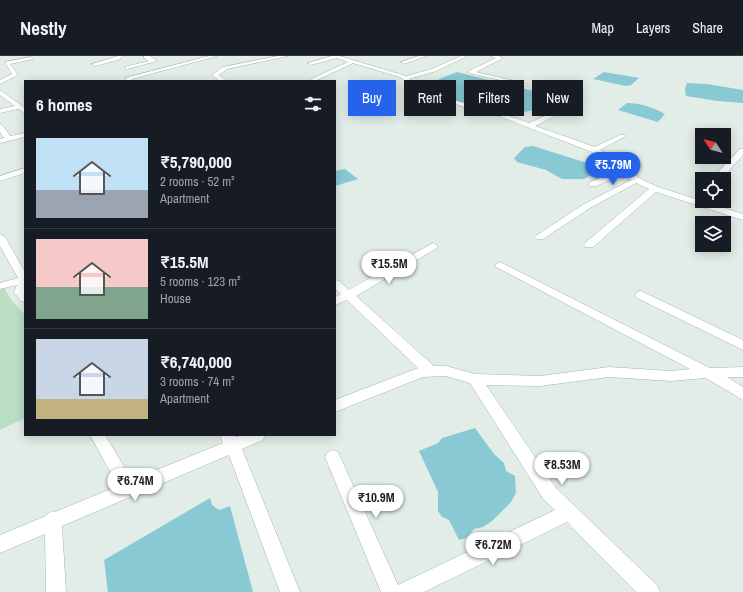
<!DOCTYPE html>
<html lang="en">
<head>
<meta charset="utf-8">
<style>
	:root { --surface:#171b24; --page:#242831; --text:#f1f3f6; --muted:#9ea1a6; --line:#363941; --accent:#2563eb }
	body { margin:0; font-family:"Archivo Narrow",sans-serif; background:var(--page); color:var(--text); height:100vh; display:flex; flex-direction:column; font-size:15px; white-space:nowrap }
	* { box-sizing:border-box; margin:0 }
	p { font-size:13px; color:var(--muted) }
	.icon { flex:none; width:22px; height:22px; fill:none; stroke:currentColor; stroke-width:2; stroke-linecap:round; stroke-linejoin:round }
	.map { position:relative; flex:1; overflow:hidden }
	.panel { position:absolute; left:24px; top:24px; width:312px; height:356px; display:flex; flex-direction:column; background:var(--surface); border-radius:0px; box-shadow:0 2px 10px #0003 }
	.panel>* { flex:none }
	.hud { position:absolute; left:348px; top:24px; width:335px; height:36px; display:flex; gap:8px }
	.needle { width:26px; rotate:306deg }
	.buttons { position:absolute; left:695px; top:72px; display:grid; gap:8px }
	.buttons a { display:grid; place-items:center; width:36px; height:36px; border-radius:0px; background:var(--surface); box-shadow:0 2px 10px #0003; font-size:20px }
	.price { position:absolute; translate:-50% -34px; padding:0 9px; border-radius:14px; background:#fff; color:#222; font-size:13px; line-height:26px; filter:drop-shadow(0 1px 2px #0008) }
	.price::after { content:''; position:absolute; left:50%; top:24px; width:12px; height:9px; margin-left:-6px; background:inherit; clip-path:polygon(0 0,100% 0,50% 100%) }
	.price.active { background:var(--accent); color:#fff }
	ul { padding:0; list-style:none }
	li { display:flex; align-items:center; gap:12px; height:100px; padding:0 12px }
	li+li { border-top:1px solid var(--line) }
	li span { display:grid; place-items:center; flex:none; width:112px; height:80px; border-radius:0px; color:#555 }
	li>.icon { margin-inline-start:auto }
	span .icon { width:48px; height:48px; fill:#fffc; stroke-width:1 }
	li b { font-size:17px }
	h2 { display:flex; justify-content:space-between; align-items:center; height:48px; padding:0 12px; font-size:17px }
	.chip { padding:0 14px; border-radius:0px; background:var(--surface); box-shadow:0 2px 10px #0003; font-size:14px; line-height:36px }
	.chip.active { background:var(--accent); color:#fff }
	header { display:flex; align-items:center; gap:24px; box-sizing:border-box; height:56px; padding:0 20px; background:var(--surface); border-bottom:1px solid var(--line) }
	header strong { font-size:19px }
	nav { display:flex; gap:22px; margin-inline-start:auto; font-size:14px }
	.map>svg:first-child { display:block }
</style>
</head>
<body>
<header>
<strong>Nestly</strong>
<nav><a>Map</a><a>Layers</a><a>Share</a></nav>
</header>
<div class="map">
<svg width="743" height="536" viewBox="0 0 743 536">
	<rect width="100%" height="100%" fill="#e2ede8"/>
	<path fill="#bbdfc4" d="M4,232L12,245L25,259V362L0,374V234Z"/>
	<path fill="#89c9d4" d="M457,16L545,38L556,42C515,74 457,50 416,29L432,26Z
		M604,16L639,22L631,29L626,30L593,23Z
		M687,27L707,28L743,34V47L718,45L686,40L685,33Z
		M627,47C641,47 652,51 665,58L658,66L618,54Z
		M533,90L603,112L584,123H562L546,114L517,106L514,102L525,91Z
		M345,113L358,123L335,130V115Z
		M475,372L494,398L504,407L506,415L515,420L516,437L511,446L492,465L483,471L474,473L466,482L459,484L449,464L442,461L438,455V436L419,395L438,387L442,382Z
		M210,442L212,449L219,454L230,450L253,536H108L104,504Z"/>
	<g fill="none" stroke-linecap="round" stroke-linejoin="round">
		<g stroke="#a4b5af" stroke-width="1">
			<path id="minor" d="M118,0H123L118,4L95,10L92,8Z
				M144,0H150L157,5L127,13L124,11L149,5L144,2Z
				M209,0H217L132,23L134,25H128L125,22Z
				M278,0H288L227,13L219,19L227,25H220L212,19L223,11Z
				M332,0H339L406,20L432,13L461,0H467L436,15L409,23C435,43 469,47 500,57C510,60 520,64 529,67L565,51H569V53L535,70L595,91L620,79H624V81L600,94L620,105L639,122L658,131L743,158V164L656,136L593,191H585L584,189L585,187L649,133L636,127L590,152L543,183H537L535,181L537,179L584,148L631,124L624,118L596,130H590L589,128L590,126L620,114L592,96L496,59L467,52L423,37L400,21L353,7L315,25H307L348,6L337,2L311,9L308,7Z
				M419,0H426L404,8L401,6Z
				M491,0H499L503,2L476,16L527,28V30L469,17V15L496,2Z
				M31,1L33,3L10,8L18,19L0,28V24L12,18L5,6Z
				M0,34L25,52V57L18,53L0,57V53L15,50L0,39Z
				M0,68L2,69L10,80L25,77V81L0,87V83L4,82L0,76Z
				M740,93H743V99L722,122H716V118Z
				M25,112V117L0,125V120Z
				M0,178L5,181L25,216V246L21,245L14,236L17,229L0,233V227L18,222L0,190Z
				M433,187L438,190L437,192L356,240L434,310H446L475,318L540,320L609,311L671,315L690,313L496,211L495,209L500,206L710,312L743,311V321H727L743,331V344L706,322L671,325L609,321L540,330L486,329L556,432L657,529L660,536H636L567,466L424,536H381L325,401L328,396L333,394L338,396L398,529L555,454L544,444L470,327L446,320L423,321L335,356V344L418,312L347,244L335,249V241L341,238L335,233V224L339,225L349,234Z
				M641,235L743,284V294L637,242L635,239L637,236Z
				M90,379H105L132,424L223,387L220,379H235L236,381L242,379H265L263,384L242,393L300,536H280L229,399L62,470L66,536H46L45,478L0,497V479L46,460L47,458L53,455L55,456L118,430Z"/>
		</g>
		<use href="#minor" fill="#fff" fill-rule="evenodd"/>
	</g>
</svg>
<div class="buttons">
<a><svg class="needle" viewBox="-14 -14 28 28"><path d="M0-13l5 13h-10z" fill="#e53935"/><path d="M0 13l5-13h-10z" fill="#9ea1a6"/></svg></a>
<a><svg class="icon" aria-label="locate" viewBox="0 0 24 24"><circle cx="12" cy="12" r="6"/><path d="M12 2v4M12 18v4M2 12h4M18 12h4"/></svg></a>
<a><svg class="icon" aria-label="layers" viewBox="0 0 24 24"><path d="M12 4l9 5-9 5-9-5zM3 14l9 5 9-5"/></svg></a>
</div>
<b class="price active" style="left:613px;top:130px">₹5.79M</b>
<b class="price" style="left:389px;top:229px">₹15.5M</b>
<b class="price" style="left:562px;top:430px">₹8.53M</b>
<b class="price" style="left:135px;top:446px">₹6.74M</b>
<b class="price" style="left:376px;top:463px">₹10.9M</b>
<b class="price" style="left:493px;top:510px">₹6.72M</b>
<div class="hud">
<a class="chip active">Buy</a>
<a class="chip">Rent</a>
<a class="chip">Filters</a>
<a class="chip">New</a>
</div>
<section class="panel">
<h2>6 homes<svg class="icon" aria-label="filters" viewBox="0 0 24 24"><path d="M4 7h16M4 17h16"/><circle cx="9" cy="7" r="2"/><circle cx="15" cy="17" r="2"/></svg></h2>
<ul>
<li><span style="background:linear-gradient(#bfe0f5 65%,#9aa5b1 0)"><svg class="icon" aria-label="home" viewBox="0 0 24 24"><path d="M3 11l9-7 9 7M6 9v11h12V9"/></svg></span><div><b>₹5,790,000</b><p>2 rooms · 52 m²</p><p>Apartment</p></div></li>
<li><span style="background:linear-gradient(#f6c9c9 60%,#7fa58c 0)"><svg class="icon" aria-label="home" viewBox="0 0 24 24"><path d="M3 11l9-7 9 7M6 9v11h12V9"/></svg></span><div><b>₹15.5M</b><p>5 rooms · 123 m²</p><p>House</p></div></li>
<li><span style="background:linear-gradient(#c9d6e8 75%,#c2b280 0)"><svg class="icon" aria-label="home" viewBox="0 0 24 24"><path d="M3 11l9-7 9 7M6 9v11h12V9"/></svg></span><div><b>₹6,740,000</b><p>3 rooms · 74 m²</p><p>Apartment</p></div></li>
</ul>
</section>
</div>
</body>
</html>
